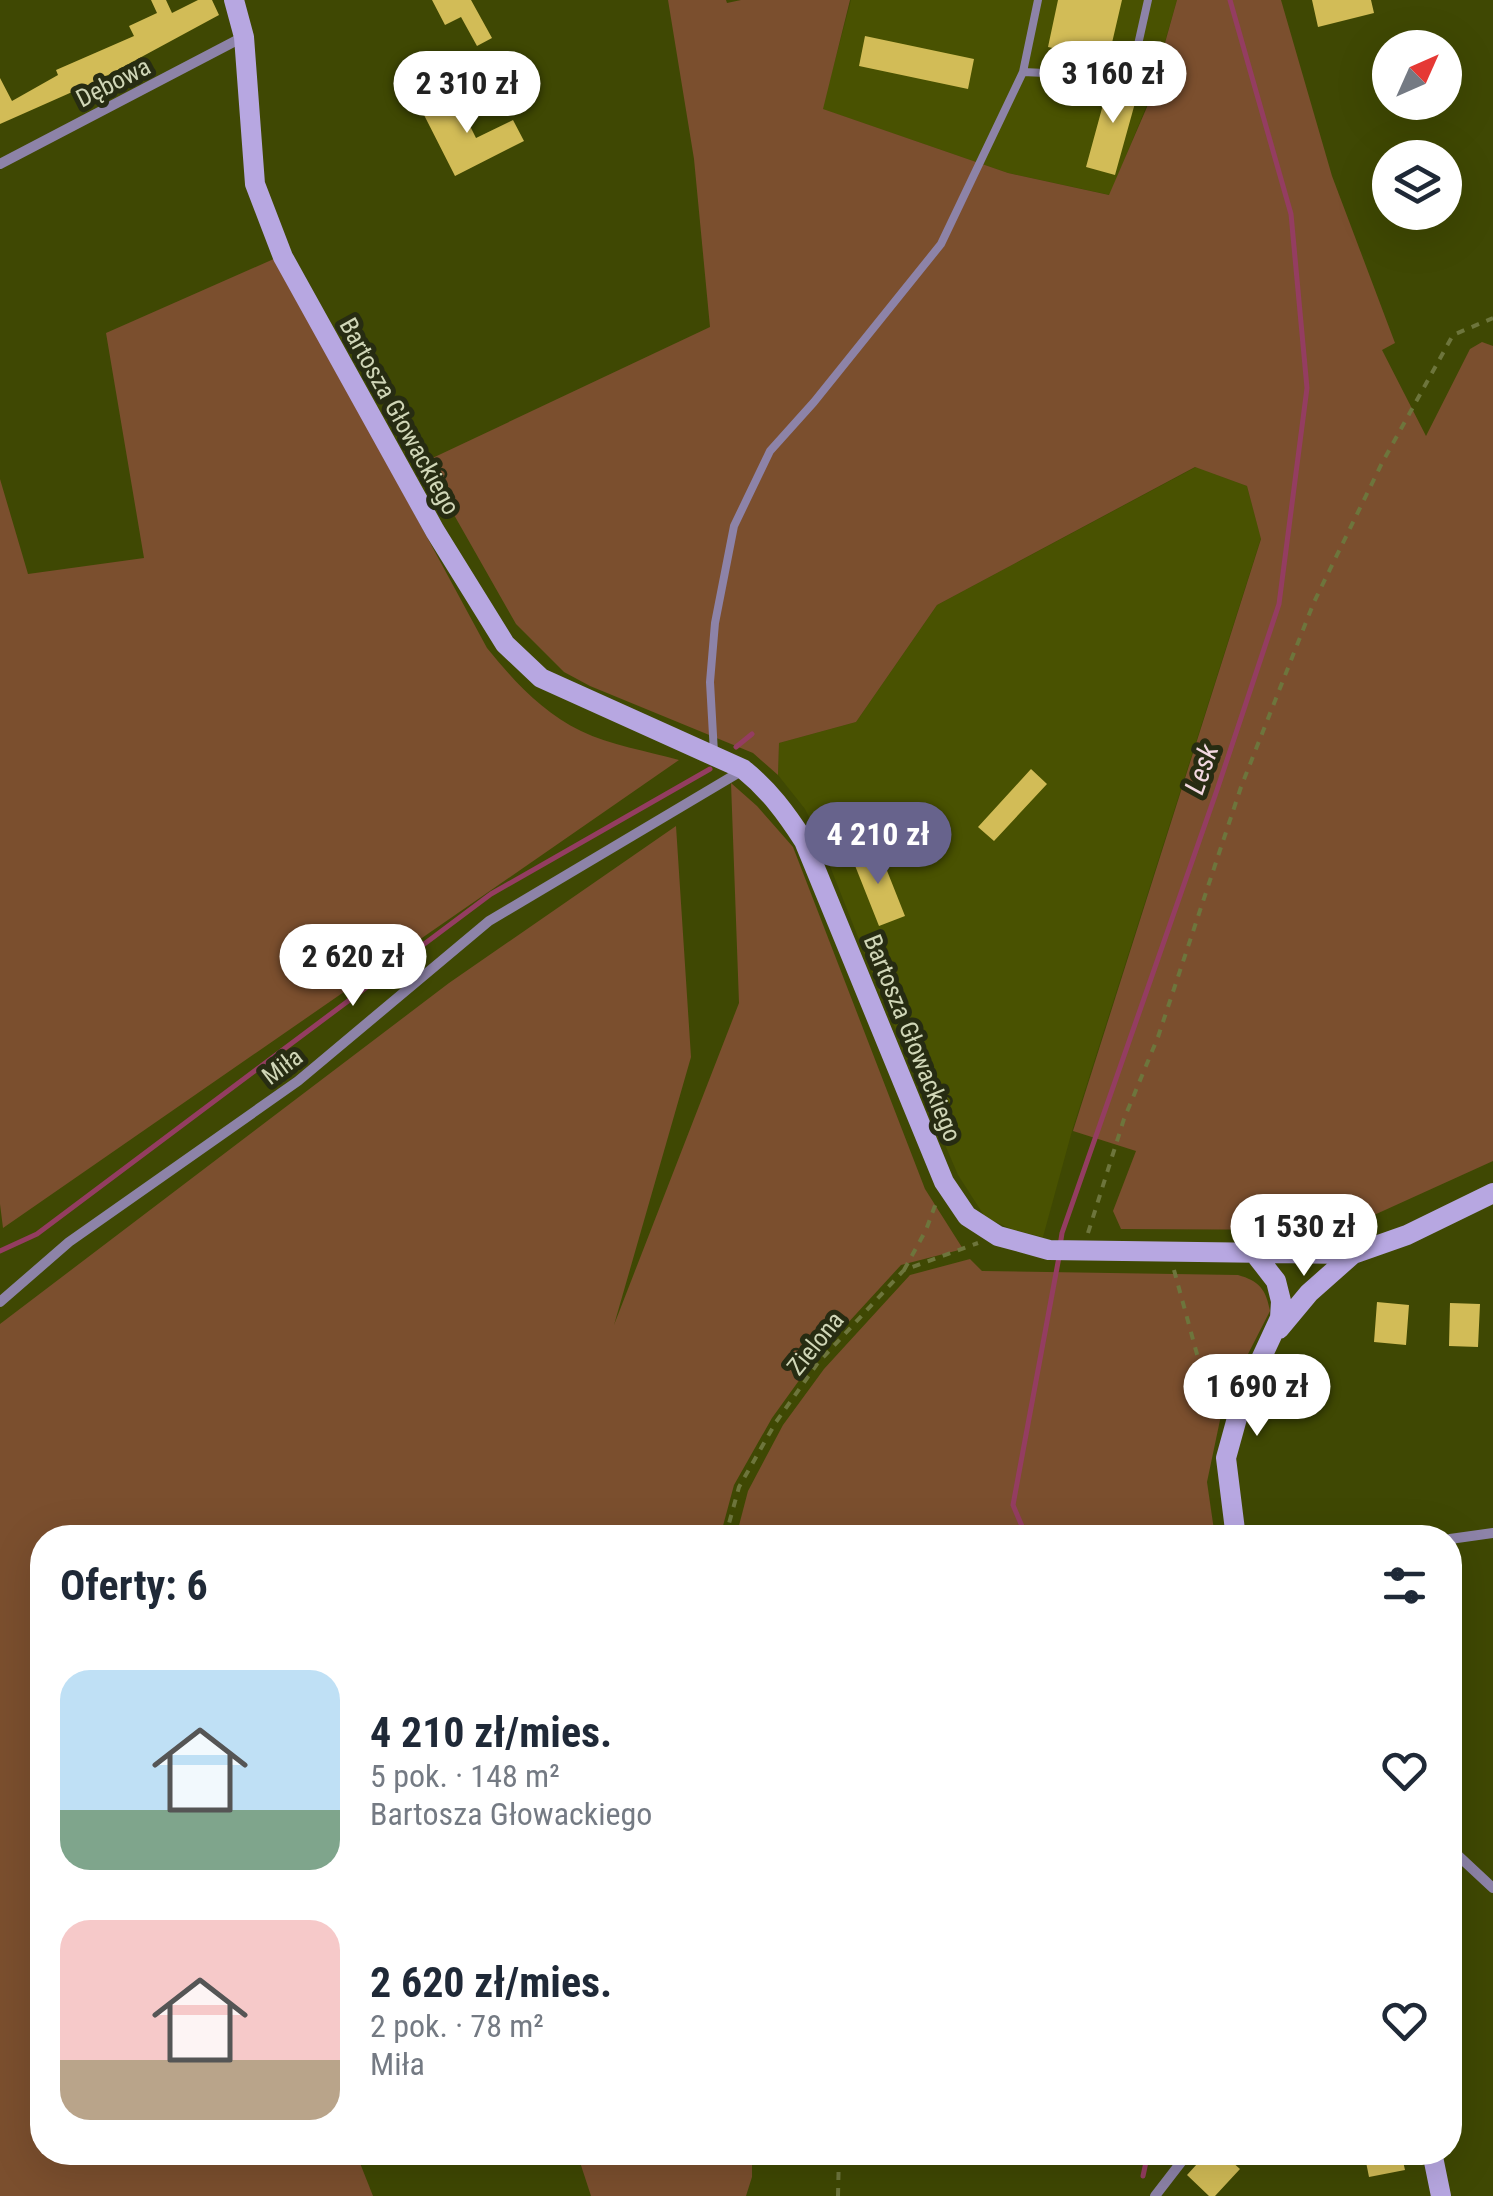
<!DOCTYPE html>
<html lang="pl">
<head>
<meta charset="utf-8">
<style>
	:root { --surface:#fff; --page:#f2f2f3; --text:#1f2937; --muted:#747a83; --accent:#67638c }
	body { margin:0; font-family:"Roboto Condensed",sans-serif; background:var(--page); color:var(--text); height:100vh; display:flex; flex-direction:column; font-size:38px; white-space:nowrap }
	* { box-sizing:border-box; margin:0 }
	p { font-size:32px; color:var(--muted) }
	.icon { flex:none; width:55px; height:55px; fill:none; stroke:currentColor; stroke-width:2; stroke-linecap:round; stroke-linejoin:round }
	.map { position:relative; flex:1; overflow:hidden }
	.drawer { position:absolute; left:30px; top:1525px; width:1432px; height:640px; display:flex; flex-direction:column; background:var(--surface); border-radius:40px; box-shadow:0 10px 40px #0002 }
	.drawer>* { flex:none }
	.needle { width:65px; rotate:45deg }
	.controls { position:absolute; left:1372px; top:30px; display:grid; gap:20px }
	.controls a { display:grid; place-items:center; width:90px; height:90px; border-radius:50%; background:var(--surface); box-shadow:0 10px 40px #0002; font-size:50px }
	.price { position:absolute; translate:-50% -85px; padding:0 22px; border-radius:35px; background:#fff; color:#222; font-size:32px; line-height:65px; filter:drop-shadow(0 2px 5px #0008) }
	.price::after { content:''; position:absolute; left:50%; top:60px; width:30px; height:22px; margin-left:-15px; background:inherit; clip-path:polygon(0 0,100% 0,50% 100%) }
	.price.on { background:var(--accent); color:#fff }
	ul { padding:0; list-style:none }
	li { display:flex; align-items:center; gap:30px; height:250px; padding:0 30px }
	li span { display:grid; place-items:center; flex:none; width:280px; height:200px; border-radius:30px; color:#555 }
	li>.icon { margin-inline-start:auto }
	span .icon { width:120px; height:120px; fill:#fffc; stroke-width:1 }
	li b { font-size:42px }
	h2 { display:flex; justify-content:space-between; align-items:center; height:120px; padding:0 30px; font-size:42px }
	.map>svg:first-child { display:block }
</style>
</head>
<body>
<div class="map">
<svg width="1493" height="2196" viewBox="0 0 1493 2196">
	<rect width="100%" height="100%" fill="#3f4803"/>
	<path fill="#495201" d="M851,0H1177L1146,107L1110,195L1008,173L822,109Z
		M1196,467L1247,486L1261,538L1072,1131L1043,1237L1011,1229L985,1217L958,1175L881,995L816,831L805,809L778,775L779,743L856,722L937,605Z"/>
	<path fill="#7b4f2e" d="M668,0H726L727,3L741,0H850L823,109L1008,173L1109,195L1147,107L1177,0H1281L1332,176L1395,343L1382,350L1426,436L1470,349L1482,342L1493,346V1161L1341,1230L1121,1229L1113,1211L1136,1151L1073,1131L1261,539L1247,486L1195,467L937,605L856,722L779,743L778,775L753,753L590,686L564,672L516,624L424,462L710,327L694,159Z
		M276,258L487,648C514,681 542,712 581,731C610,745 647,751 679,760L3,1228L0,1204V479L28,574L144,558L106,333Z
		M731,783L757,806L793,847L925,1189L963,1249L901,1265L813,1361L772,1418L734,1485L720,1537L42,1538V2152L356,2153L373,2196H0V1324L449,983L676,826L691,1057L614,1325L739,1003Z
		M970,1259L982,1271L1238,1275C1259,1281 1266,1289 1270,1311L1224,1401L1207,1482L1215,1537H736L748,1491L783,1425L824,1369L910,1275Z
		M577,2153H752V2177L746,2196H591Z"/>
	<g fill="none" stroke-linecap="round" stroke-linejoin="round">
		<path stroke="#943d61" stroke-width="5" d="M736,747L752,734
			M1060,1246L1062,1233L1217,790L1279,604L1307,388L1291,214L1230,0
			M0,1251L37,1234L491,894L710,769
			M1027,1538L1013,1505L1059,1257
			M1143,2176L1146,2162L1144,2152"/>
	</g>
	<path fill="#d2bc57" d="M151,0H166L172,13L198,0H212L219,15L97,81L0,124V78L12,101L58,75L56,70L134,36L129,26L157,13Z
		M432,0H471L492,38L477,46L461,17L445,25Z
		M1058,0H1122L1108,60L1048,47Z
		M1312,0H1371L1374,13L1318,27Z
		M865,36L974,59L968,89L859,66Z
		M1117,78L1140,85L1115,175L1086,167L1110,79Z
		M454,94L476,138L513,120L524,141L455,176L422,111Z
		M1031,769L1047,784L994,841L978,827Z
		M878,848L905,916L879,926L852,858Z
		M1377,1302L1409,1305L1406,1345L1374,1342Z
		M1450,1303L1480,1304L1478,1347L1449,1346Z
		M1208,2152H1221L1240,2169L1215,2196H1209L1187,2175Z
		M1364,2152H1401L1405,2170L1369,2177Z"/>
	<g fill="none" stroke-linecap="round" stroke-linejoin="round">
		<path stroke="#6d753c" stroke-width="4" stroke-dasharray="8 8" stroke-linecap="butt" d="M1088,1233L1124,1119L1158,1037L1241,787L1314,602L1382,463L1453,335L1493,318
			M904,1270L926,1230L936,1203
			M1174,1270L1215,1420
			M725,1538L739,1487L776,1422L817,1364L904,1270L978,1243
			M838,2196L839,2152"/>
		<path stroke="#8d83a8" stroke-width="8" d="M1023,72L1038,0
			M714,753L710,682L715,623L734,526L770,451L814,402L941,244L1023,72L1089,75L1133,67L1148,0"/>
		<path stroke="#8d83a8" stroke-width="10" d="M0,164L243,37
			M0,1302L69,1242L298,1081L489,921L743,770
			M1450,1539L1493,1533
			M1450,1848L1493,1888
			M1155,2196L1189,2152"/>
		<path stroke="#b7a7e1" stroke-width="20" d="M234,0L244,37L255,184L283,257L435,531L505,644L541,678L743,769C769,790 786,813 804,841L944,1182L967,1216L998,1236L1049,1250L1353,1254
			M1279,1329L1309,1293L1353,1254L1407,1235L1493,1193
			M1236,1538L1226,1458L1242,1400L1280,1318L1281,1301L1276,1281L1255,1254
			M1432,2152L1441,2196"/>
	</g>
	<g text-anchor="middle" stroke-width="10" stroke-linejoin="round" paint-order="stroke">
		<g font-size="25" fill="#d0d6b7" stroke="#272c12">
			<text transform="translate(113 82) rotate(-27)" y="9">Dębowa</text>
			<text transform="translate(400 416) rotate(61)" y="9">Bartosza Głowackiego</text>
			<text transform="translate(913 1038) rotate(68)" y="9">Bartosza Głowackiego</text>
			<text transform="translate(282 1066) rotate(-37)" y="9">Miła</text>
			<text transform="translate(815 1343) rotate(-51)" y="9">Zielona</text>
		</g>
		<g font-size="28" font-style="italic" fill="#f2d8e0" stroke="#272c12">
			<text transform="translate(1201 769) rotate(-71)" y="10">Lesk</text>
		</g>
	</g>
</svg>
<div class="controls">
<a><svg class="needle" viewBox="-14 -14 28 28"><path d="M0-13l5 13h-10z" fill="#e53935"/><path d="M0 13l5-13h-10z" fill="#747a83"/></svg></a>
<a><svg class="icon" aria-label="layers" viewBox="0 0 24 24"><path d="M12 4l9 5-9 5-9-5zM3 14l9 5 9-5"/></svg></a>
</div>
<b class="price" style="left:1113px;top:126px">3 160 zł</b>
<b class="price" style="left:467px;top:136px">2 310 zł</b>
<b class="price on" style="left:878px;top:887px">4 210 zł</b>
<b class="price" style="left:353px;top:1009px">2 620 zł</b>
<b class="price" style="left:1304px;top:1279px">1 530 zł</b>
<b class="price" style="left:1257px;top:1439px">1 690 zł</b>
<section class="drawer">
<h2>Oferty: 6<svg class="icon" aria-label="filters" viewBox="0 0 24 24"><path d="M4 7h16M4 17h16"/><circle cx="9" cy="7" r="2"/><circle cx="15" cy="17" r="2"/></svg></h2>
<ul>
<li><span style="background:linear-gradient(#bfe0f5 70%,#7fa58c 0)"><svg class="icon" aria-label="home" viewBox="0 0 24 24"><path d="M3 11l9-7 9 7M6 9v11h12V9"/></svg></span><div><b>4 210 zł/mies.</b><p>5 pok. · 148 m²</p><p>Bartosza Głowackiego</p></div><svg class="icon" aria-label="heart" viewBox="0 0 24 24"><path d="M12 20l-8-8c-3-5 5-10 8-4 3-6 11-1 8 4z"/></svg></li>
<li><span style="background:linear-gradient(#f6c9c9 70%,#b9a48a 0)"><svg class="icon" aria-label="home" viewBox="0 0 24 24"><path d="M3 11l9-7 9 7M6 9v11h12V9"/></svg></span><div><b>2 620 zł/mies.</b><p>2 pok. · 78 m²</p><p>Miła</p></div><svg class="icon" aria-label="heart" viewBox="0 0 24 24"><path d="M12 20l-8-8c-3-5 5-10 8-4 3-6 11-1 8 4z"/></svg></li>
</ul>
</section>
</div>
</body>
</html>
